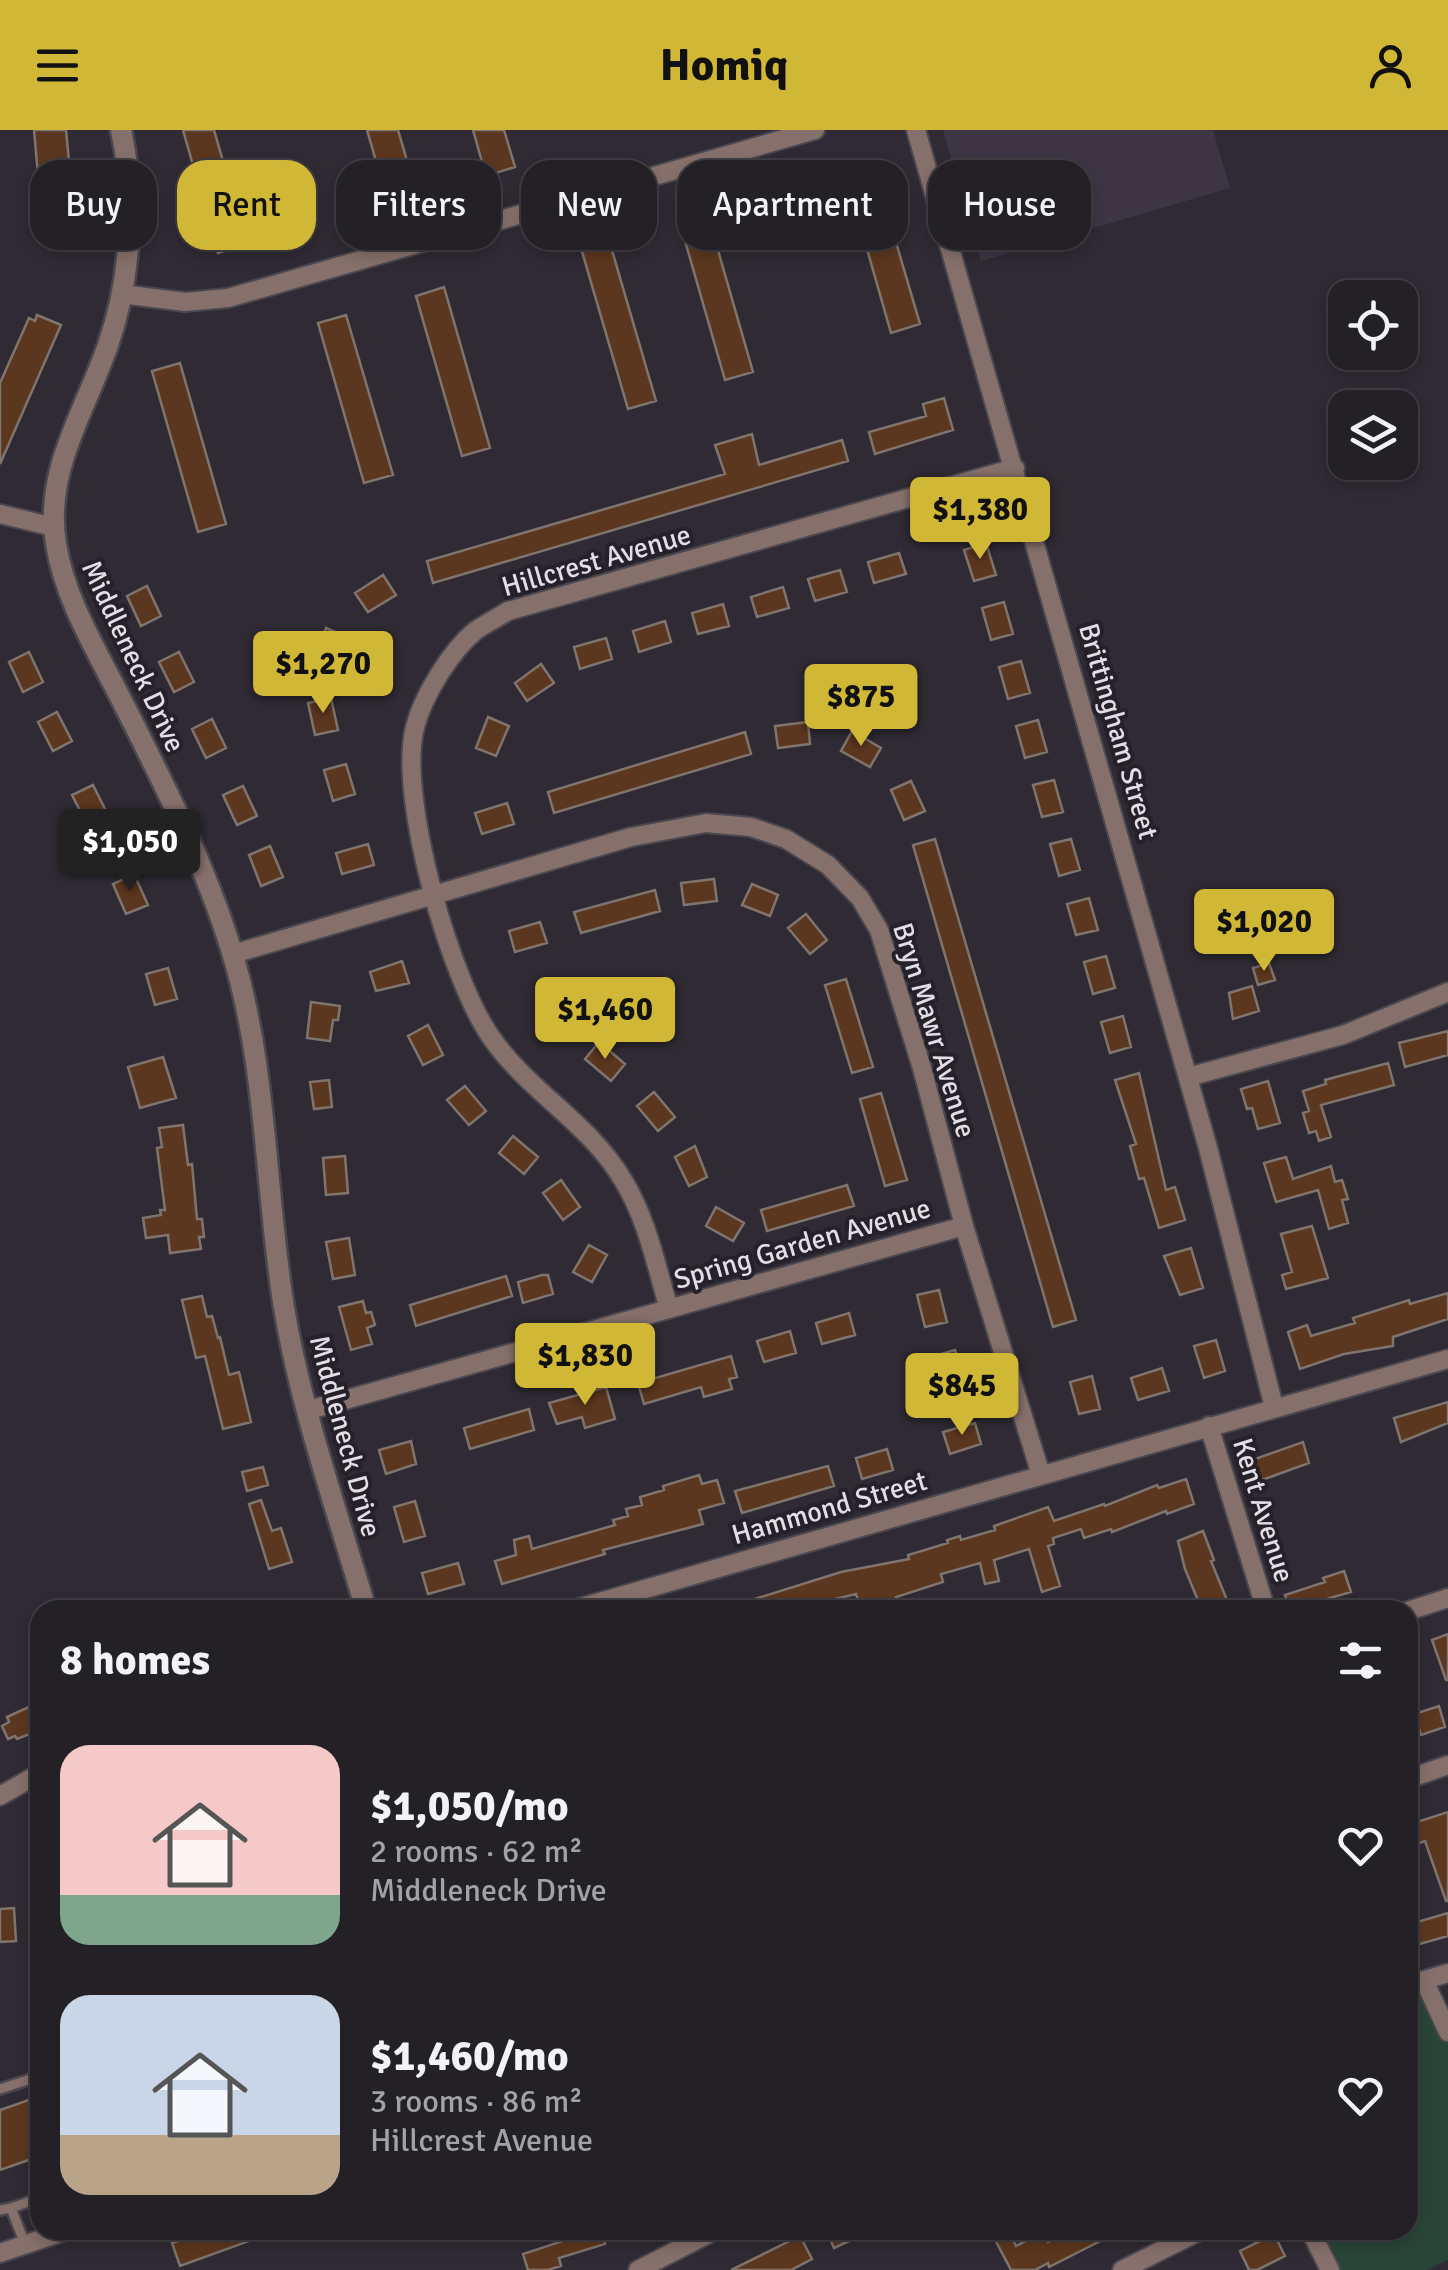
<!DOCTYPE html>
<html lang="en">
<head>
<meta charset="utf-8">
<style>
	:root { --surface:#232026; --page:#2b282e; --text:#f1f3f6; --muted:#a3a3a7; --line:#403e43; --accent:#d1b736 }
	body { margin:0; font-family:Signika,sans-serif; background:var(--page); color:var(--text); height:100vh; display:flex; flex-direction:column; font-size:38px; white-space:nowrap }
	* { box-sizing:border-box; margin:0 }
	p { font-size:32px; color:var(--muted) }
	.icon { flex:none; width:55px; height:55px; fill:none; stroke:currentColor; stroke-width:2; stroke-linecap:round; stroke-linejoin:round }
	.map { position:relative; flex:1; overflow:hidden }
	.side { position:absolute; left:30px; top:1470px; width:1388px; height:640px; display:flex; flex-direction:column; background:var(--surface); border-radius:30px; box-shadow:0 5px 15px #0003,0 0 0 2px var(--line) }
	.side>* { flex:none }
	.hud { position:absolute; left:30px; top:30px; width:1390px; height:90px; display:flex; gap:20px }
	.controls { position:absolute; left:1328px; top:150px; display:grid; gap:20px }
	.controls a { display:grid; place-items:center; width:90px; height:90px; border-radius:20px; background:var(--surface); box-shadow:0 5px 15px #0003,0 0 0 2px var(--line); font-size:50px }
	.price { position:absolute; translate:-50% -85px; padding:0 22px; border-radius:10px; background:var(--accent); color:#111; font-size:32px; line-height:65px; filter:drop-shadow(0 2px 5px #0008) }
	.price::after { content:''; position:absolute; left:50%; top:60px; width:30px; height:22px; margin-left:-15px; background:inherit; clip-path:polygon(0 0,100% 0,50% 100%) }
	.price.on { background:#222; color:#fff }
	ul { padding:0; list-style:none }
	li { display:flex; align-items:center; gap:30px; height:250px; padding:0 30px }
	li span { display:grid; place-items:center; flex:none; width:280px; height:200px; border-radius:30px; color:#555 }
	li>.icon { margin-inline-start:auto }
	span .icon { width:120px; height:120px; fill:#fffc; stroke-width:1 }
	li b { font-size:42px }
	h2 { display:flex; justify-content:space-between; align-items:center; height:120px; padding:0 30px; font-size:42px }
	.pill { padding:0 35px; border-radius:30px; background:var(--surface); box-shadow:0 5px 15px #0003,0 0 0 2px var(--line); font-size:35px; line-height:90px }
	.pill.on { background:var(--accent); color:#111 }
	header { display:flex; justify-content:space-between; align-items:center; height:130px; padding:0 30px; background:var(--accent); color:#111; font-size:45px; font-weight:800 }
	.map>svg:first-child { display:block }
</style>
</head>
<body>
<header><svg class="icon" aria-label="menu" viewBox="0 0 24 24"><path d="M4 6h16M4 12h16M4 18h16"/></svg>Homiq<svg class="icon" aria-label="person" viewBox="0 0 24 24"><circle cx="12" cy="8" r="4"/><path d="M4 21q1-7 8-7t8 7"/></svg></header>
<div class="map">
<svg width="1448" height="2140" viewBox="0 0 1448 2140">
	<rect width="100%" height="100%" fill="#2f2a33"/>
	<path fill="#3d3543" d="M943,0H1213L1230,58L981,131Z"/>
	<path fill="#294538" d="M1424,1850L1448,1902V2130L1427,2140H1330L1310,2100H1408V1855Z"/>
	<path fill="#5c371f" stroke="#80746e" stroke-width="2.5" d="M34,0H66L77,116L51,119V112L44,113Z
		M183,0H214L247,114L218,123Z
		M367,0H398L417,65L388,73Z
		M473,0H504L515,37L486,46Z
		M873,34L920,194L891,203L845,42Z
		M707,82L753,242L725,250L679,90Z
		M609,110L656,271L628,279L581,118Z
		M444,157L490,318L462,326L416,166Z
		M37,185L61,195L0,334V253L29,188L35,191Z
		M346,185L393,345L364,353L318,193Z
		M180,233L226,394L198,402L152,241Z
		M944,268L953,300L875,324L869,302L926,286L923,274Z
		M752,304L759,335L842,310L848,331L433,453L427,431L725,344L715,315Z
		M986,413L996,445L974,451L964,420Z
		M899,423L906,444L874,453L868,432Z
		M840,440L847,462L815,471L808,449Z
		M383,445L396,465L368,482L355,463Z
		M147,456L161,486L141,496L127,466Z
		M783,457L789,478L757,487L751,467Z
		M1004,472L1013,504L991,510L982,478Z
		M723,474L729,496L698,504L692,483Z
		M665,491L671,512L639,522L633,501Z
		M326,498L347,507L334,537L314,529Z
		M606,508L612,529L580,539L574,517Z
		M29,522L43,552L23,562L9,532Z
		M179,522L194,552L174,562L159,532Z
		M1021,531L1030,563L1008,569L999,537Z
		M541,534L554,553L527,571L515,553Z
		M331,568L338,600L315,605L308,573Z
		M57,582L72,611L53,621L38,592Z
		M488,587L509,596L496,626L476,618Z
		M212,589L226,618L206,628L192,599Z
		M1038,590L1047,622L1025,628L1016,596Z
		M808,592L810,614L778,618L775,596Z
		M852,601L881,618L870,637L841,621Z
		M745,602L751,624L554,683L548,662Z
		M346,634L355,664L333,671L324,640Z
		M1054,650L1063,682L1042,687L1033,655Z
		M911,651L925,681L904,690L891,660Z
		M93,655L108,685L88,696L72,665Z
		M243,656L257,686L237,695L223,665Z
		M507,673L514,694L482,704L475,683Z
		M935,709L1076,1190L1053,1197L913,715Z
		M1071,709L1080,740L1059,746L1050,714Z
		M368,714L374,735L342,744L336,723Z
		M270,716L283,747L261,756L249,725Z
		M134,744L148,775L126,784L113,754Z
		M714,749L717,771L684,775L681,753Z
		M752,754L778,765L770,786L742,775Z
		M655,760L660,781L581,803L574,782Z
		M1089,768L1098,800L1076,805L1067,774Z
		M806,784L827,810L810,824L788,798Z
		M540,792L547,813L515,822L509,801Z
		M1106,826L1115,858L1093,864L1084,832Z
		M402,831L409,853L376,861L370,842Z
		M1269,833L1275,850L1258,855L1253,838Z
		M168,838L177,869L155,875L146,844Z
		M846,849L873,937L852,943L825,855Z
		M1252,856L1259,881L1233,889L1229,863Z
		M554,859L574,885L556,899L537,872Z
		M311,872L340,876L338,890H333L330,911L307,908Z
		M1123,886L1131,917L1110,923L1101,892Z
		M428,895L443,925L423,935L408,906Z
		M1448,901V925L1405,937L1399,913Z
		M599,912L625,934L611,951L585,929Z
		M163,927L176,968L140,978L128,937Z
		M1388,933L1394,955L1321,975L1331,1007L1319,1011L1316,1001L1309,1003L1303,983L1309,981L1303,961L1326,954L1325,950Z
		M1139,943L1166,1060L1175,1057L1185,1090L1159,1098L1144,1048L1139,1049L1130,1016L1136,1014L1115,950Z
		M329,950L332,977L314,979L310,952Z
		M1268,951L1280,993L1258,999L1252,978L1247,979L1241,959Z
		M465,956L486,981L469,995L447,970Z
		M654,962L675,987L658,1001L637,976Z
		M881,963L907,1050L885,1056L860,969Z
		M183,995L188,1035L192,1034L197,1089H202L204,1107H199L201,1119L170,1123L168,1105L146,1108L143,1088L161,1085L160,1080H165L157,1018L162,1017L159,998Z
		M513,1006L538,1027L524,1044L499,1023Z
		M695,1016L707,1047L689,1056L675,1027Z
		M345,1026L348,1063L326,1065L323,1028Z
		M1286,1027L1293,1049L1331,1036L1335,1052L1342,1050L1348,1069L1342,1070L1348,1093L1329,1099L1318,1060L1276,1072L1264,1033Z
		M561,1050L580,1077L563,1090L543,1063Z
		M847,1055L854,1076L767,1101L761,1080Z
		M716,1077L744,1093L733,1111L706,1096Z
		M1312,1096L1328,1148L1286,1159L1282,1145L1292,1142L1281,1104Z
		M349,1108L355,1145L333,1149L326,1112Z
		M589,1115L607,1125L592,1152L573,1142Z
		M1191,1118L1203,1158L1180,1165L1164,1126Z
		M542,1145H548L553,1164L523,1173L518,1152Z
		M506,1146L512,1166L416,1196L410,1175Z
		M939,1160L947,1192L925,1197L917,1165Z
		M1448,1163V1189L1393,1207V1216L1344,1224L1300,1239L1288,1202L1307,1195L1311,1206L1355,1193L1353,1188L1409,1170L1410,1174Z
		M202,1166L207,1187L212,1186L218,1208L220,1207L229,1245L239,1242L251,1292L223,1299L205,1226L196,1228L182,1170Z
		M363,1171L366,1183L371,1182L375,1195L367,1198L372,1214L351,1220L339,1177Z
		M849,1183L855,1205L822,1214L816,1193Z
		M790,1201L796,1223L764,1232L757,1211Z
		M1216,1210L1225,1241L1204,1248L1194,1216Z
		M955,1220L964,1252L943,1257L934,1226Z
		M731,1226L737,1247L729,1249L732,1259L704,1267L701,1257L644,1274L638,1253Z
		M1162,1238L1169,1261L1138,1270L1131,1248Z
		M1092,1246L1100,1279L1079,1284L1070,1252Z
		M606,1257L615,1289L585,1298L582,1287L557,1294L549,1273Z
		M1448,1272V1293L1401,1312L1394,1288Z
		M529,1279L534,1300L470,1319L464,1298Z
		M975,1293L981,1314L950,1324L943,1302Z
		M411,1311L416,1334L386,1344L379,1320Z
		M1303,1312L1309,1333L1248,1355L1241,1334Z
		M887,1319L893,1340L862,1349L856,1328Z
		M828,1336L834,1356L742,1383L735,1361Z
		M263,1337L268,1355L247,1361L242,1342Z
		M699,1345L702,1354L717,1350L724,1373L699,1380L703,1394L603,1420L605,1424L502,1454L495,1431L516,1425L514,1410L529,1406L532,1419L615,1395L613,1390L628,1386L626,1379L642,1375L640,1367L664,1360L663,1356Z
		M1186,1349L1194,1374L1167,1384L1166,1381L1112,1402L1111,1399L1084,1408L1081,1399L1053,1408L1054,1414L1048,1416L1060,1456L1042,1462L1029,1419L994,1430L999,1451L985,1454L980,1433L941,1444L943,1452L896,1467L897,1471L866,1480H861L856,1464L819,1473L821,1480H730L729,1477L841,1442L909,1429L908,1425L948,1413L947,1410L960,1406L961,1410L995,1400L994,1396L1048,1377L1054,1391L1104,1374L1105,1376L1157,1355L1159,1358Z
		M261,1370L272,1401L281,1398L292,1432L269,1439L249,1374Z
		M415,1371L425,1406L404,1412L394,1377Z
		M1203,1401L1214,1430L1211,1431L1231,1480H1202L1185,1439L1178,1411Z
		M458,1433L464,1454L428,1464L422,1443Z
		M1344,1441L1351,1462L1313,1473L1315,1480H1290L1285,1465L1325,1452L1323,1448Z
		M1448,1504V1550H1446L1432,1510Z
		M40,1572V1600L17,1609L15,1606L8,1609L2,1596L9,1592L7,1587Z
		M1439,1576L1445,1597L1421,1605L1414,1584Z
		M1448,1682V1771H1446L1425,1711L1408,1717V1695Z
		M14,1778L16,1811L0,1812V1779Z
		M1448,1783V1806L1416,1815L1410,1794Z
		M40,1966V2026L0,2040V1980Z
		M210,2100H274V2102L180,2136L172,2113Z
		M566,2100H601L605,2114L559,2128L561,2136L548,2140H528L523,2124L569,2109Z
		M826,2100H873L834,2118Z
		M990,2100H1008L1016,2116L1043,2102L1048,2112L1071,2100H1122L1049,2137L1048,2133L1035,2140H1011Z
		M1274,2104L1285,2126L1257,2140H1249L1240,2121Z
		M800,2106L812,2129L791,2140H731Z"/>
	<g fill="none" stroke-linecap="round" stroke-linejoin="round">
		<g stroke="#4b474f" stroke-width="14">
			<path id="service" d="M0,1959L40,1946
				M11,2078L40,2068
				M0,2080L11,2078L25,2114"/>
		</g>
		<g stroke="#4b474f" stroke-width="22">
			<path id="minor" d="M916,0L1208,1018L1274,1277
				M121,164L185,172L228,168L815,0
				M0,384L54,397
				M233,824L631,707L706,693L751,697L786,709L828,735L860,768L879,800L922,938L964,1096L1041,1345
				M1188,947L1343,905L1448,862
				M669,1179C656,1135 647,1089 623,1050C590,994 530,962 493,910C451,853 397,666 415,597C423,566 450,522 475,501C485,494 497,488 508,481L1015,338
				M309,1280L964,1096
				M1209,1296L1266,1480
				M572,1480L1448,1229
				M1408,1481L1448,1468
				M1408,1649L1448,1635
				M0,1666L40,1643
				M1424,1850L1448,1902
				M1408,1855L1448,1843
				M1310,2100L1330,2140
				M0,2123L68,2100
				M638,2140L716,2100
				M1122,2140L1202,2100"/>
		</g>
		<g stroke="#4b474f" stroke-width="25">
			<path id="tertiary" d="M121,0C136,68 131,149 108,215C85,282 44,340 56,414C65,470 97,521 122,571C163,652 204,732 231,819C266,930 265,1051 282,1165C298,1271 336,1377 366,1480"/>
		</g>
		<use href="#service" stroke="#86706b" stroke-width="9"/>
		<use href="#minor" stroke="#86706b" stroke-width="18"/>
		<use href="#tertiary" stroke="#86706b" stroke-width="20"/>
	</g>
	<g text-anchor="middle" stroke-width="8" stroke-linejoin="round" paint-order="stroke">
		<g font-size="28" fill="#e1dee4" stroke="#252029">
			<text transform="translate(596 430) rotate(-16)" y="10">Hillcrest Avenue</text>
			<text transform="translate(134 526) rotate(65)" y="10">Middleneck Drive</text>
			<text transform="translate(1119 601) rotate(74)" y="10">Brittingham Street</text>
			<text transform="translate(935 900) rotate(73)" y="10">Bryn Mawr Avenue</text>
			<text transform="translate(802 1113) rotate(-16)" y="10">Spring Garden Avenue</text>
			<text transform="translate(346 1306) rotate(75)" y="10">Middleneck Drive</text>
			<text transform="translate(829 1377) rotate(-16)" y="10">Hammond Street</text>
			<text transform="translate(1264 1380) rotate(73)" y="10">Kent Avenue</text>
		</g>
	</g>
</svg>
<div class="controls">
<a><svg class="icon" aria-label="locate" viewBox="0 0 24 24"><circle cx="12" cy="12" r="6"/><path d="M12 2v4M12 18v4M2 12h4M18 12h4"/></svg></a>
<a><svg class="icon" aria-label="layers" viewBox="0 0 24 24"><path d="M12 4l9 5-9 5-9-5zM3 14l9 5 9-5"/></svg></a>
</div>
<b class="price" style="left:980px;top:432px">$1,380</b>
<b class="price" style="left:323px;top:586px">$1,270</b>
<b class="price" style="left:861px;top:619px">$875</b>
<b class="price on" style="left:130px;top:764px">$1,050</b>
<b class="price" style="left:1264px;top:844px">$1,020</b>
<b class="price" style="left:605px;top:932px">$1,460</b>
<b class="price" style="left:585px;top:1278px">$1,830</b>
<b class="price" style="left:962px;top:1308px">$845</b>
<div class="hud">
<a class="pill">Buy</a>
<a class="pill on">Rent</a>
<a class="pill">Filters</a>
<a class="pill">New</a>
<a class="pill">Apartment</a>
<a class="pill">House</a>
</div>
<section class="side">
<h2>8 homes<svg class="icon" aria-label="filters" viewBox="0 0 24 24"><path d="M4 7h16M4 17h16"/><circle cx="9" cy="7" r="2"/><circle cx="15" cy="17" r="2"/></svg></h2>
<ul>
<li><span style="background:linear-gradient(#f6c9c9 75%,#7fa58c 0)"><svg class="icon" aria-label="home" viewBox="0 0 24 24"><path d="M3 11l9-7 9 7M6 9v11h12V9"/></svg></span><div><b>$1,050/mo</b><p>2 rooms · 62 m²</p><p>Middleneck Drive</p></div><svg class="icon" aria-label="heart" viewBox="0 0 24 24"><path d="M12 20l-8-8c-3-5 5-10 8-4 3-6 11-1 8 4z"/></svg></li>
<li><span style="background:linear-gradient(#c9d6e8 70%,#b9a48a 0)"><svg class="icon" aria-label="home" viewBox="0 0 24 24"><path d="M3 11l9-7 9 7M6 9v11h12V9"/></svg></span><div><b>$1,460/mo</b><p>3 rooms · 86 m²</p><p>Hillcrest Avenue</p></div><svg class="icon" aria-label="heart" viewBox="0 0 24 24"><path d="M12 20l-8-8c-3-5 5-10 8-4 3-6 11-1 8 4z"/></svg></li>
</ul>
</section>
</div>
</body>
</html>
